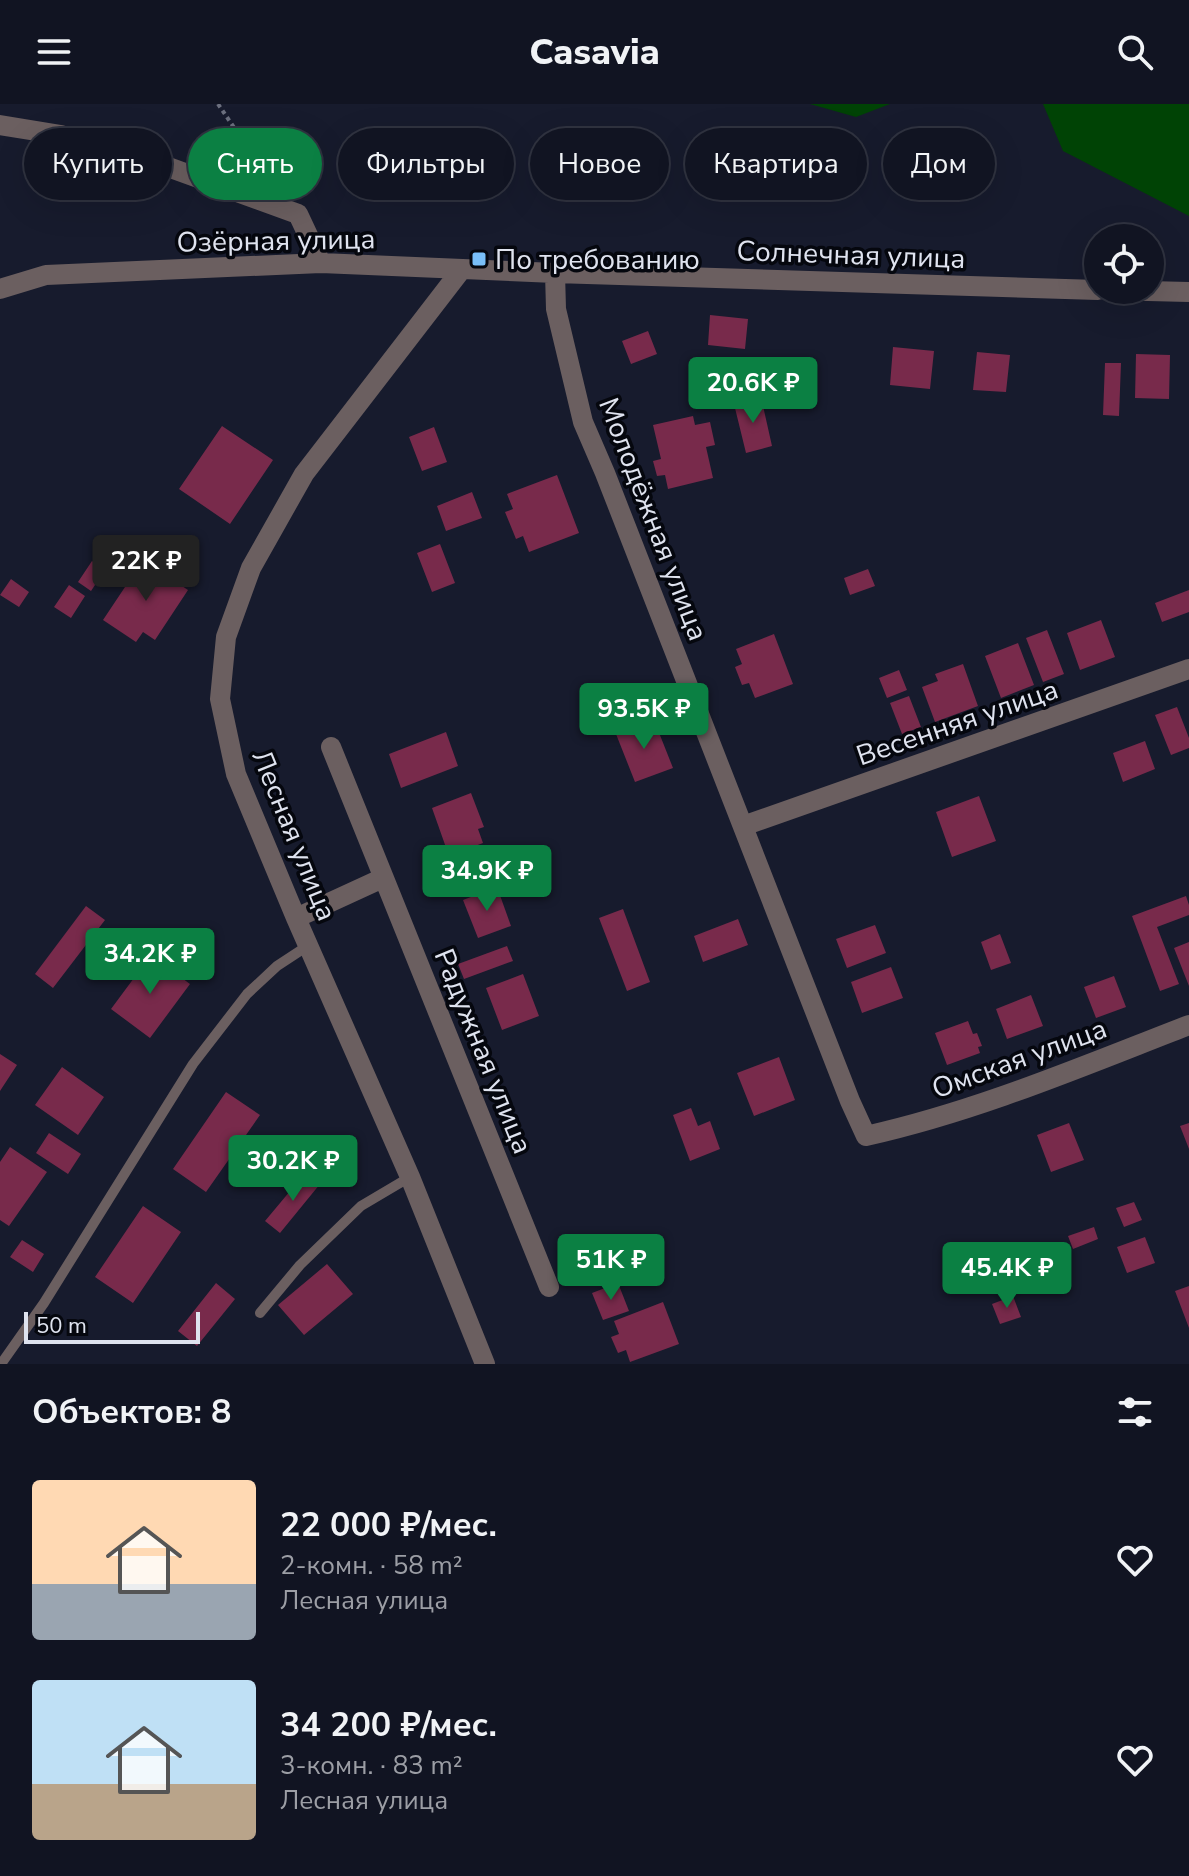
<!DOCTYPE html>
<html lang="ru">
<head>
<meta charset="utf-8">
<style>
	:root { --surface:#111422; --page:#1e212f; --text:#f1f3f6; --muted:#9c9ea5; --line:#303340; --accent:#0b8043 }
	body { margin:0; font-family:"Nunito Sans",sans-serif; background:var(--page); color:var(--text); height:100vh; display:flex; flex-direction:column; font-size:30px; white-space:nowrap }
	* { box-sizing:border-box; margin:0 }
	p { font-size:26px; color:var(--muted) }
	.icon { flex:none; width:44px; height:44px; fill:none; stroke:currentColor; stroke-width:2; stroke-linecap:round; stroke-linejoin:round }
	.map { position:relative; height:1260px; overflow:hidden }
	.panel { display:flex; flex-direction:column; background:var(--surface); flex:1 }
	.panel>* { flex:none }
	.banner { position:absolute; left:24px; top:24px; width:1142px; height:72px; display:flex; gap:16px }
	.controls { position:absolute; left:1084px; top:120px; display:grid; gap:16px }
	.controls a { display:grid; place-items:center; width:80px; height:80px; border-radius:50%; background:var(--surface); box-shadow:0 8px 32px #0002,0 0 0 2px var(--line); font-size:40px }
	.scale { position:absolute; left:24px; bottom:20px; width:176px; box-sizing:border-box; padding-left:8px; border:4px solid #dfe3ef; border-top:0; font-size:22px; line-height:28px; white-space:nowrap; color:#dfe3ef; -webkit-text-stroke:6px #05070e; paint-order:stroke }
	.price { position:absolute; translate:-50% -68px; padding:0 18px; border-radius:8px; background:var(--accent); color:#fff; font-size:26px; line-height:52px; filter:drop-shadow(0 2px 4px #0008) }
	.price::after { content:''; position:absolute; left:50%; top:48px; width:24px; height:18px; margin-left:-12px; background:inherit; clip-path:polygon(0 0,100% 0,50% 100%) }
	.price.active { background:#222; color:#fff }
	ul { padding:0; list-style:none }
	li { display:flex; align-items:center; gap:24px; height:200px; padding:0 32px }
	li span { display:grid; place-items:center; flex:none; width:224px; height:160px; border-radius:8px; color:#555 }
	li>.icon { margin-inline-start:auto }
	span .icon { width:96px; height:96px; fill:#fffc; stroke-width:1 }
	li b { font-size:34px }
	h2 { display:flex; justify-content:space-between; align-items:center; height:96px; padding:0 32px; font-size:34px }
	.tag { padding:0 28px; border-radius:36px; background:var(--surface); box-shadow:0 8px 32px #0002,0 0 0 2px var(--line); font-size:28px; line-height:72px }
	.tag.active { background:var(--accent); color:#fff }
	header { display:flex; justify-content:space-between; align-items:center; height:104px; padding:0 32px; background:var(--surface); font-size:36px; font-weight:800 }
	.map>svg:first-child { display:block }
</style>
</head>
<body>
<header><svg class="icon" aria-label="menu" viewBox="0 0 24 24"><path d="M4 6h16M4 12h16M4 18h16"/></svg>Casavia<svg class="icon" aria-label="search" viewBox="0 0 24 24"><circle cx="10" cy="10" r="6"/><path d="M15 15l6 6"/></svg></header>
<div class="map">
<svg width="1189" height="1260" viewBox="0 0 1189 1260">
	<rect width="100%" height="100%" fill="#171b2d"/>
	<path fill="#004305" d="M810,0H890L856,13Z
		M1043,0H1189V112L1063,47Z"/>
	<path fill="#782a4b" d="M710,211L748,215L745,245L708,241Z
		M648,227L657,250L631,260L622,237Z
		M893,243L934,247L930,285L890,281Z
		M977,248L1010,251L1006,288L973,286Z
		M1136,250L1170,251L1169,295L1135,294Z
		M1105,259H1121L1119,312L1103,311Z
		M761,293L772,342L746,349L734,300Z
		M693,312L695,321L710,318L715,341L706,343L713,374L668,385L665,371L657,372L653,357L661,355L653,321Z
		M222,322L273,356L230,420L179,385Z
		M434,323L447,358L422,367L409,333Z
		M557,371L579,429L529,448L523,432L516,435L505,408L513,405L507,390Z
		M472,388L482,414L446,427L437,402Z
		M440,440L455,479L432,488L417,449Z
		M143,456L188,486L155,536L143,528L136,538L103,516Z
		M92,457L105,466L91,487L78,478Z
		M868,465L875,482L850,491L844,474Z
		M11,475L29,488L19,503L0,491Z
		M69,481L85,492L71,514L54,503Z
		M1189,486V508L1162,518L1155,499Z
		M1101,516L1115,553L1080,566L1067,529Z
		M1047,526L1064,570L1043,578L1026,534Z
		M774,530L793,580L755,594L749,579L742,581L735,563L742,560L736,545Z
		M1018,539L1034,581L1001,594L985,552Z
		M963,560L978,602L935,618L922,583L938,577L935,570Z
		M899,566L907,586L887,594L879,574Z
		M909,592L921,623L902,630L890,599Z
		M1177,603L1189,634V644L1171,651L1155,611Z
		M654,616L673,664L635,678L616,630Z
		M446,628L458,662L401,684L389,650Z
		M1145,637L1155,665L1123,678L1113,649Z
		M471,689L484,723L478,725L483,739L449,752L432,704Z
		M979,692L996,737L952,753L936,708Z
		M497,783L511,822L478,834L463,796Z
		M1186,792L1189,801V811L1157,823L1179,880L1160,887L1132,812Z
		M86,802L105,816L53,884L35,870Z
		M623,805L650,878L627,887L599,814Z
		M738,815L748,841L703,858L694,832Z
		M875,821L886,849L847,864L836,835Z
		M1000,830L1011,859L991,866L981,838Z
		M1189,838V882L1174,844Z
		M507,842L513,857L464,875L458,860Z
		M151,851L190,880L150,934L111,905Z
		M891,863L903,894L862,909L851,878Z
		M523,870L539,912L502,926L486,884Z
		M1114,872L1126,903L1096,914L1084,883Z
		M1031,891L1043,922L1007,935L996,905Z
		M968,917L973,930L977,929L982,942L978,943L980,949L947,961L935,929Z
		M0,950L17,961L0,987Z
		M779,953L795,996L754,1012L737,969Z
		M62,963L104,993L78,1031L35,1001Z
		M226,988L260,1011L206,1088L173,1065Z
		M691,1004L698,1022L710,1017L720,1045L690,1057L673,1011Z
		M1069,1019L1084,1056L1051,1068L1037,1031Z
		M1189,1019V1045L1180,1022Z
		M49,1029L81,1050L68,1070L36,1049Z
		M10,1043L47,1068L9,1122L0,1116V1058Z
		M306,1068L320,1080L280,1129L265,1117Z
		M1134,1098L1142,1116L1124,1123L1116,1104Z
		M143,1102L181,1128L133,1199L95,1173Z
		M1094,1123L1098,1135L1073,1145L1068,1132Z
		M1145,1133L1155,1159L1127,1169L1117,1143Z
		M22,1136L44,1150L33,1168L10,1153Z
		M327,1160L353,1190L304,1231L278,1201Z
		M216,1179L235,1195L197,1242L178,1227Z
		M618,1179L629,1207L603,1216L592,1189Z
		M1189,1182V1224L1175,1187Z
		M1013,1192L1021,1213L1000,1220L992,1200Z
		M663,1198L679,1240L630,1258L626,1246L618,1249L611,1233L619,1230L614,1217Z"/>
	<g fill="none" stroke-linecap="round" stroke-linejoin="round">
		<path stroke="#6c707f" stroke-width="4" stroke-dasharray="4 4" stroke-linecap="butt" d="M218,0L252,50L272,77"/>
		<path stroke="#6b5f60" stroke-width="10" d="M260,1209L300,1161L361,1102L410,1073
			M1,1260L44,1199L193,960L247,890L277,862L309,841"/>
		<path stroke="#6b5f60" stroke-width="20" d="M0,21L61,31L157,59L298,110L321,159
			M462,165L304,370L251,464L226,533L220,595L236,670L296,814L410,1073L485,1260
			M555,169L556,205L583,318L605,369L850,997L866,1032C978,1007 1083,962 1189,921
			M0,185L46,171L321,159L555,169L1098,186
			M1107,186L1189,188
			M331,643L549,1183
			M743,722L1189,565
			M296,814L383,774"/>
	</g>
	<rect fill="#79bff8" stroke="#05070e" stroke-width="3" x="471" y="147" width="16" height="16" rx="4"/>
	<g text-anchor="middle" stroke-width="7" stroke-linejoin="round" paint-order="stroke">
		<g font-size="28" fill="#dfe3ef" stroke="#05070e">
			<text transform="translate(276 136) rotate(-1)" y="10">Озёрная улица</text>
			<text transform="translate(851 150) rotate(2)" y="10">Солнечная улица</text>
			<text transform="translate(654 415) rotate(69)" y="10">Молодёжная улица</text>
			<text transform="translate(957 618) rotate(-19)" y="10">Весенняя улица</text>
			<text transform="translate(295 731) rotate(68)" y="10">Лесная улица</text>
			<text transform="translate(484 947) rotate(68)" y="10">Радужная улица</text>
			<text transform="translate(1019 954) rotate(-20)" y="10">Омская улица</text>
		</g>
		<g font-size="28" fill="#dfe3ef" stroke="#05070e" text-anchor="start">
			<text x="495" y="165">По требованию</text>
		</g>
	</g>
</svg>
<div class="controls">
<a><svg class="icon" aria-label="locate" viewBox="0 0 24 24"><circle cx="12" cy="12" r="6"/><path d="M12 2v4M12 18v4M2 12h4M18 12h4"/></svg></a>
</div>
<div class="scale">50 m</div>
<b class="price" style="left:753px;top:321px">20.6K ₽</b>
<b class="price active" style="left:146px;top:499px">22K ₽</b>
<b class="price" style="left:644px;top:647px">93.5K ₽</b>
<b class="price" style="left:487px;top:809px">34.9K ₽</b>
<b class="price" style="left:150px;top:892px">34.2K ₽</b>
<b class="price" style="left:293px;top:1099px">30.2K ₽</b>
<b class="price" style="left:611px;top:1198px">51K ₽</b>
<b class="price" style="left:1007px;top:1206px">45.4K ₽</b>
<div class="banner">
<a class="tag">Купить</a>
<a class="tag active">Снять</a>
<a class="tag">Фильтры</a>
<a class="tag">Новое</a>
<a class="tag">Квартира</a>
<a class="tag">Дом</a>
</div>
</div>
<section class="panel">
<h2>Объектов: 8<svg class="icon" aria-label="filters" viewBox="0 0 24 24"><path d="M4 7h16M4 17h16"/><circle cx="9" cy="7" r="2"/><circle cx="15" cy="17" r="2"/></svg></h2>
<ul>
<li><span style="background:linear-gradient(#ffd9b3 65%,#9aa5b1 0)"><svg class="icon" aria-label="home" viewBox="0 0 24 24"><path d="M3 11l9-7 9 7M6 9v11h12V9"/></svg></span><div><b>22 000 ₽/мес.</b><p>2-комн. · 58 m²</p><p>Лесная улица</p></div><svg class="icon" aria-label="heart" viewBox="0 0 24 24"><path d="M12 20l-8-8c-3-5 5-10 8-4 3-6 11-1 8 4z"/></svg></li>
<li><span style="background:linear-gradient(#bfe0f5 65%,#b9a48a 0)"><svg class="icon" aria-label="home" viewBox="0 0 24 24"><path d="M3 11l9-7 9 7M6 9v11h12V9"/></svg></span><div><b>34 200 ₽/мес.</b><p>3-комн. · 83 m²</p><p>Лесная улица</p></div><svg class="icon" aria-label="heart" viewBox="0 0 24 24"><path d="M12 20l-8-8c-3-5 5-10 8-4 3-6 11-1 8 4z"/></svg></li>
</ul>
</section>
</body>
</html>
